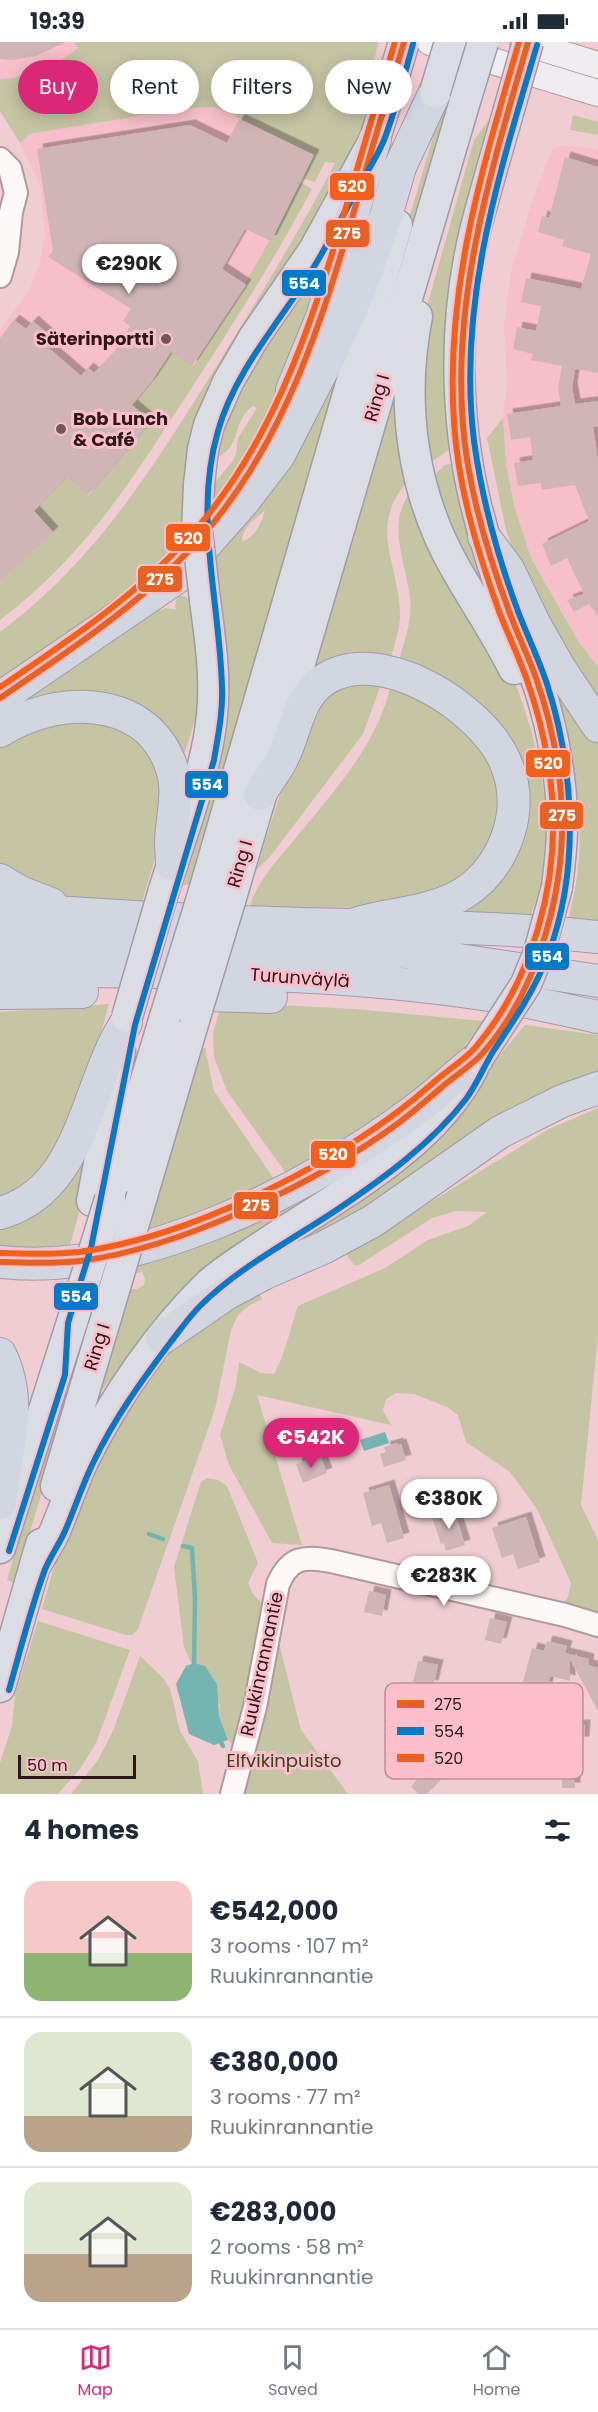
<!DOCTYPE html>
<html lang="en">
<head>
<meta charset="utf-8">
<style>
	:root { --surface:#fff; --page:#f6f6f7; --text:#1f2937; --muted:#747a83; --line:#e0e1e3; --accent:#db2777 }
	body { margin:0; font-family:Poppins,sans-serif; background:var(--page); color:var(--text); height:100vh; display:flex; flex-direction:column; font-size:22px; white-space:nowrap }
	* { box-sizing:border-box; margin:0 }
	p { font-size:20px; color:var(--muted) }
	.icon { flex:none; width:33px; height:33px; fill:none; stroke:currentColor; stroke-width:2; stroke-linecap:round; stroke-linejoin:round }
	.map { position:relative; height:1752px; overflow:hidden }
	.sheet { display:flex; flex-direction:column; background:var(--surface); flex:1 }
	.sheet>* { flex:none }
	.banner { position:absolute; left:18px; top:18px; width:562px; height:54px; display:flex; gap:12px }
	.scale { position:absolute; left:18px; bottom:15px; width:118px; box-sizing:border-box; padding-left:6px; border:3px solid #2d171b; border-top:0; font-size:16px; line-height:21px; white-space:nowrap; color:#2d171b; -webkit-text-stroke:4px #febfca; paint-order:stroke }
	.price { position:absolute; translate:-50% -51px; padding:0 14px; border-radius:21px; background:#fff; color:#222; font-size:20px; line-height:39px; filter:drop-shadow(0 2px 3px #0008) }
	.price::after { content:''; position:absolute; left:50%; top:36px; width:18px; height:14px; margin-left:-9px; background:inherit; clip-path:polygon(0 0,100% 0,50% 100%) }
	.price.active { background:var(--accent); color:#fff }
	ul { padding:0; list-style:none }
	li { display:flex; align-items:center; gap:18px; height:150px; padding:0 24px }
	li+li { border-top:2px solid var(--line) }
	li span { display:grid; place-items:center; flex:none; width:168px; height:120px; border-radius:18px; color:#555 }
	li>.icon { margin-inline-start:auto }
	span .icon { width:72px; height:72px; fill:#fffc; stroke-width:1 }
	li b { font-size:26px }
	h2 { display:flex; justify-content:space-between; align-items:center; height:72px; padding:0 24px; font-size:26px }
	.pill { padding:0 21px; border-radius:27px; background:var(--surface); box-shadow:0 3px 15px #0003; font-size:21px; line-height:54px }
	.pill.active { background:var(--accent); color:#fff }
	.status { display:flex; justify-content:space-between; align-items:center; height:42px; padding:0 30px; background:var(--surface); direction:ltr }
	.status svg { height:16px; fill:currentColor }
	.tab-bar { display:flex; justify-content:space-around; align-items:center; height:84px; border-top:2px solid var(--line); background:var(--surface); font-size:16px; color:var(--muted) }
	.tab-bar a { display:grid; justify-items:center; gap:3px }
	.tab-bar .active { color:var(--accent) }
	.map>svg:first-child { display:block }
</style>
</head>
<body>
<div class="status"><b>19:39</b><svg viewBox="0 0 49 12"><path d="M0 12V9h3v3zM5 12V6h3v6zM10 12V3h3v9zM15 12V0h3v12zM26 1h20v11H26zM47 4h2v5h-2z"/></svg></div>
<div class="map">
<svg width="598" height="1752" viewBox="0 0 598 1752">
	<defs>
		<filter id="shadow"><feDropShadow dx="5.5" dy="-5.5" stdDeviation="0" flood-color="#0004"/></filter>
	</defs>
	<rect width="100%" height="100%" fill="#f0cdd3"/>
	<path fill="#f6bfc9" d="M0,0H74L78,6L53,25L0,42Z
		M213,65L223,67L314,113L271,199L246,243L192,324L151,379L88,453L53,490L0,539V288L30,247L40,220L45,194L41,148L35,132L20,101L29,92L188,66Z
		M562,103L598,107V625L578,599L531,516L515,467L506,423L503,374L507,343L504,284L511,230L533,157L552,107Z"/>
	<path fill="#c5c4a3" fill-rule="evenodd" d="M74,0H379L362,62L365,78L354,107L339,138L249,289L187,494L133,546L0,638V590C97,518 153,425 216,325C257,258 299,191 335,121L325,120L315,140L302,136L313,113L223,68L213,65L188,66L29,92L20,101L0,69V37C29,36 55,24 78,6Z
		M444,58L453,60L401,232L393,230Z
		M573,73L598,80V93L570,88Z
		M488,79L494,80L452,406L428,422L418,376L426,268L474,98Z
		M300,140L312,147C274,218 231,286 187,353C131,440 84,514 0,578V539L53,490L34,469L67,435L89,453L151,380L132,363L171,310L193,324C233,263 268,205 300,140Z
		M343,166C308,272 283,371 213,462L209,447L232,420L236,412L238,396L257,366L253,364C235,377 240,394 228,408C225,411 220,414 216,417L215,387Z
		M353,287L193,841L173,846L205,740L209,511ZM265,468C262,479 255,497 242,499C243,483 256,477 265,468Z
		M396,332L408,438C367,487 399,519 400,572C400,588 394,604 390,618L309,630L344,512L350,510L355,493L349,489Z
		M503,376L506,423L515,467L531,516L578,599L598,625V662L517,519L506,488L487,396Z
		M454,421L495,562L461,514L431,436L445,423Z
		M412,448L518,648L530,684L539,720L546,764L545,799L541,842L529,879L449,876L468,859L523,747L399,619C404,599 413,577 410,556C406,519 385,481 412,448Z
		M177,554H184L193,560L202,655L181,723L171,703L45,659L0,664L163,560L158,569L165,566L177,568L175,565Z
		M383,637L363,692L269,816L256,828L305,674L320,650Z
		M391,643L425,651L496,717L505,776L462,844L376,865L298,866L285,869L248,872C254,842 275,821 294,798C333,750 376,705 391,643Z
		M564,647L598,696V885L568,882C571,864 576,846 578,827C584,767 574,706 553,649Z
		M47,676L121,680L161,725L159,804L139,869L57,854L0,825V698Z
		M222,960L355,967L483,979L460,1011L413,1056L288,1134L227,1049L214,1015L213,991Z
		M109,962L85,1047L61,1116L0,1166V970Z
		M525,983L598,993V1038L265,1222L448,1076Z
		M202,1006H205L214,1049L276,1140L144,1194Z
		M598,1066V1293L581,1463L598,1498V1572L563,1561L568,1555L571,1541L537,1467L510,1430L466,1400L458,1373L447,1365L414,1352L396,1351L386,1357L383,1369L391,1383L257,1353L302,1503L272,1501L229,1423L220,1393L236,1343L239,1320L261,1331L274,1332C286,1311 290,1286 298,1264L385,1226L428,1198L468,1184L487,1170L456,1169L432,1176L359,1223H354L346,1212L549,1087Z
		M89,1086L82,1160L68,1210L0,1209V1179Z
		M290,1159L298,1170L142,1308L109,1339L93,1360L130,1247H137L144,1243L145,1237L142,1230L136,1231L139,1219Z
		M259,1248L262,1257L250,1263L238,1273L231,1288L215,1367L138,1587L132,1593H126L42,1567L65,1486L121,1371L171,1303Z
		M94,1273L15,1541L7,1538L56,1366L86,1275Z
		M207,1436L218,1438L227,1444L258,1521L248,1541L253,1552L268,1568L236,1706L228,1698L219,1674L220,1663L194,1621H191L184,1605L174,1525L201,1440Z
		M38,1579L130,1608L96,1701L80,1727L58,1752H0V1721L12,1684L15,1653Z
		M275,1585L301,1688L348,1752H241Z
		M140,1614L163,1636L170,1647L180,1689L198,1719L203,1752H71L98,1718L113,1689Z"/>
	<path fill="#75b5b1" d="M385,1390L389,1401L364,1409L360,1398Z
		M194,1621L205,1624L217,1642L219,1674L228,1698L214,1703L189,1692L176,1642L186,1624Z"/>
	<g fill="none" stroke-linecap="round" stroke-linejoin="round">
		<path stroke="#75b5b1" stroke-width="4.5" d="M149,1492L163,1497
			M183,1504L192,1506L195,1556L194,1626
			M218,1695L223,1704"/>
	</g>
	<path fill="#d0b5b6" filter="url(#shadow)" d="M0,0H66L36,14L12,18L0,17Z
		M239,77L314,113L271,199L245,187L222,227L246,243L192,324L171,310L152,339L132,363L151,379L88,453L67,435L34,469L53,490L0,539V296L14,278L26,287L33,279L50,294L44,302L81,334L88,326L94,331L114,310L130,284L123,279L131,267L48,215L53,209L37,107L190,83L227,101Z
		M565,115L598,125V331L575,327L572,345L575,362L598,359V384L593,385L598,419V574L589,562L574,570L567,558L584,552L567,516L551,524L542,502L589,479L575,443L542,448L541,441L518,444L514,421L533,418L530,395L511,398L507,372L561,364L558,345L562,324L531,318L533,312L513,307L517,285L536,289L541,264L521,260L526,236L581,247L591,212L562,204L564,198L538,190L542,174L549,176Z
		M398,1401V1403L401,1402L406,1418L384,1425L380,1412L386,1410L384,1405Z
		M320,1413L327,1431L303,1441L296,1422Z
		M389,1443L404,1496L387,1501L381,1481L372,1484L363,1451Z
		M454,1468L465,1503L446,1509L444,1501L441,1502L432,1475Z
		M526,1475L540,1520L518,1527L513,1512L502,1516L492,1486Z
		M369,1549L386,1553L382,1574L364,1570Z
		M490,1576L507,1580L501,1602L485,1598Z
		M547,1599L567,1604L565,1611L589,1617L588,1623L598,1626V1669L570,1617V1639L550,1634L547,1646L540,1644L537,1655L520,1651L532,1606L544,1609Z
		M418,1619L438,1623L433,1644L413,1640Z
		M585,1683L584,1700H575V1746H562V1736H547V1711L562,1712L563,1684Z
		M425,1727L439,1738L427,1752H419L411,1745Z"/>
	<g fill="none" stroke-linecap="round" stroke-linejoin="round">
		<g stroke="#b3999e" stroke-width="26">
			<path id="tertiary" d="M0,117L10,127L16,151L11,170L7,210L0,234
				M232,1752L255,1665L278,1542C290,1515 303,1514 331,1519L565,1573L598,1583"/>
		</g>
		<g stroke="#b3999e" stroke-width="28">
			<path id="secondary" d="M430,0L598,51
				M523,0L598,23"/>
		</g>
		<g stroke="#a29aa6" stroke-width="33">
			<path id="trunk" d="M508,71C497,109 486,147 476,185C454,273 454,370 475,459C484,496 495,532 508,568C518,595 531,621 540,648C553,689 563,743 562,786C562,806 559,826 557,845
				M417,274C400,361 412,452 457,529C476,562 497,593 514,627
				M199,443L203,407L209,383L228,340L253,297L314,208L375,97L404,0
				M163,851C180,796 207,729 212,673C216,635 210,596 205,558
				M202,856L397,183
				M230,859L465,59
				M142,1154L195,975
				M110,1157L165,975
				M92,1159L120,1009
				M56,1444L107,1272
				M0,1506L73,1277
				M37,1521C43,1510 50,1500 55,1489C65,1465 73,1441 84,1417C115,1355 158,1292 208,1243C225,1227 248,1214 267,1201C339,1153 433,1105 473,1026
				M0,1645L41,1502"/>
		</g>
		<g stroke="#a29aa6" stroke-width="34">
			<path id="motorway" d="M292,348L322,275L375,97
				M484,495L508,527L534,581L560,627L598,684
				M0,656L176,536L243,460L279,413L332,309L359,249L386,174L400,125L435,50
				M0,689C54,654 143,651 170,721C181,748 172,772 171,799C171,807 172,815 172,822
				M260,752C267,740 276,729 282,717C296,691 297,656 324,638C380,600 482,666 505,719C515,742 516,767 509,790C501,815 486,837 464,851C432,871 391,871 355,882
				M0,838L20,850L51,862
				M0,866C90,873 181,878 272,881C381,885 489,883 598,895
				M0,896L272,901L406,910L598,939
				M0,928C160,930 323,928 482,952C521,957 559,967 598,975
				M0,951L82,950
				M174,952L271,955
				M0,1171C84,1148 85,1043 126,981
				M0,1220C136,1235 308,1148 415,1068C437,1052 456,1033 478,1016
				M162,1296L226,1252L265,1231L323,1206L373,1179L500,1090L562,1059L598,1046
				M0,1312C25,1363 5,1409 0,1461"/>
		</g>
		<use href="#tertiary" stroke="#fdf8f8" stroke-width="22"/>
		<use href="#secondary" stroke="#f0edf1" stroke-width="26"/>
		<use href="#trunk" stroke="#dadde4" stroke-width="30"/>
		<use href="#motorway" stroke="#d1d6e0" stroke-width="32"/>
		<g stroke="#a29aa6" stroke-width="33" stroke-linecap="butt">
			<path id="trunk-bridge" d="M435,50L450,0
				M465,59L483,0
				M508,71L528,0
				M199,443L197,489L205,558
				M127,975L163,851
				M165,975L202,856
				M195,975L230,859
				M478,1016L526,942L539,910L557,845
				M107,1272L142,1154
				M73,1277L110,1157"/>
		</g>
		<use href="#trunk-bridge" stroke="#dadde4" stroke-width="30"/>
		<g stroke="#febfca" stroke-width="10">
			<path id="bus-1" d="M0,656C72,607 147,558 204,492C288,395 324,272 359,152C373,101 389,51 404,0
				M0,1220C27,1221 53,1222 80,1219C180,1206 312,1143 393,1085C411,1072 427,1058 443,1044C455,1034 469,1025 480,1014C540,949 568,840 561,753C558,714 549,673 536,636C528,613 517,592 509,569C487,510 468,447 463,384C452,251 492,126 528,0"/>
		</g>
		<g stroke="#febfca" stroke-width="10">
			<path id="bus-2" d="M9,1509L65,1333L68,1281L91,1206L135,983L214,718C218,694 223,670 222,646C220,559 193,474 218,389C234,331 277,283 309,233C327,204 342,175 358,146C367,130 377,115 384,98C396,67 404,34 413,2
				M9,1648C20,1609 30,1569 44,1530C49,1516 59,1503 65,1489C75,1466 83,1441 94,1419C114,1377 142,1338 170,1301C180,1288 189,1275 200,1264C239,1225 292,1198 338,1167C384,1136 432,1101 466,1057C477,1042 484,1024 494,1008C515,977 536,946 549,910C580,826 574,726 547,642C539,618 528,595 519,572C498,516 482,458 474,399C457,262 499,132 537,3"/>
		</g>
		<g stroke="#febfca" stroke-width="10">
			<path id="bus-3" d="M0,645C70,598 143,549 198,485C280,389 316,268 351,148C365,99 380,50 395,0
				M0,1211C27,1212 53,1213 79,1210C195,1194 346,1118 433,1041C446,1029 463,1019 475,1006C533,938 559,841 552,754C549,715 540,675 527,638C519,616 509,594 500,572C478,511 458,446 454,380C445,247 482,127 519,0"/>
		</g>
		<use href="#bus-1" stroke="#e86122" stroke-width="6"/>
		<use href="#bus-2" stroke="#007ac9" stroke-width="6"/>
		<use href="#bus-3" stroke="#f45f19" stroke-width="6"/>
	</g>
	<g fill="#71575b" stroke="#febfca" stroke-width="2">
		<circle cx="166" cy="297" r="6"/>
		<circle cx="61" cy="387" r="6"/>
	</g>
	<g text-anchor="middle" stroke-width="6" stroke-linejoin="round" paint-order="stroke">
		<g font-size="18" font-weight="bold" fill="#2d171b" stroke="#febfca" text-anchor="end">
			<text x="154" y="303">Säterinportti</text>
			<text x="73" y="383" text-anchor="start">Bob Lunch<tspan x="73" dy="21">&amp; Café</tspan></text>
		</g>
		<g font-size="18" fill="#2d171b" stroke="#febfca">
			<text transform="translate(377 356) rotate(-74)" y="6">Ring I</text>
			<text transform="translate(240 822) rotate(-74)" y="6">Ring I</text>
			<text transform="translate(300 936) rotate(4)" y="6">Turunväylä</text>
			<text transform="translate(97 1305) rotate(-73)" y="6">Ring I</text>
			<text transform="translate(262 1622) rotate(-78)" y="6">Ruukinrannantie</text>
		</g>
		<g font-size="18" fill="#334514" stroke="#febfca">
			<text x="284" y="1725">Elfvikinpuisto</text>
		</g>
	</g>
	<rect x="385" y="1641" width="198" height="96" rx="9" fill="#febfca" stroke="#bf8d96" stroke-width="1.5"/>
	<rect x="397" y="1658" width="27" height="8" fill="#e86122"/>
	<rect x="397" y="1685" width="27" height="8" fill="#007ac9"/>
	<rect x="397" y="1712" width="27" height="8" fill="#f45f19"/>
	<g font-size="16" fill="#2d171b">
		<text x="434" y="1668">275</text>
		<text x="434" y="1695">554</text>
		<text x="434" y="1722">520</text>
	</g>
	<g stroke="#febfca" stroke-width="2">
		<rect x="329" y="130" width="46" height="29" rx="6" fill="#f45f19"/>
		<rect x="325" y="177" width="45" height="29" rx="6" fill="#e86122"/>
		<rect x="281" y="227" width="46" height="28" rx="6" fill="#007ac9"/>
		<rect x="165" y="481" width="46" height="29" rx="6" fill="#f45f19"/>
		<rect x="137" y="523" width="46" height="28" rx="6" fill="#e86122"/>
		<rect x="525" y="707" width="46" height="29" rx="6" fill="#f45f19"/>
		<rect x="184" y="728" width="45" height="29" rx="6" fill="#007ac9"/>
		<rect x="539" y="759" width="45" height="29" rx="6" fill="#e86122"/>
		<rect x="524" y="900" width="46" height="29" rx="6" fill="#007ac9"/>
		<rect x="310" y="1098" width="46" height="29" rx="6" fill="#f45f19"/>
		<rect x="233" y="1149" width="46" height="29" rx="6" fill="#e86122"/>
		<rect x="53" y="1240" width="46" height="29" rx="6" fill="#007ac9"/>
	</g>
	<g font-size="16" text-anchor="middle" font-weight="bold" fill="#fff">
		<text x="352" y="150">520</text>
		<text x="347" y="197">275</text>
		<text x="304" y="247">554</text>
		<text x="188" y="502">520</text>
		<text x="160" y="543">275</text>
		<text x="548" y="727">520</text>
		<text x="207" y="748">554</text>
		<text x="562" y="779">275</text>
		<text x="547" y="920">554</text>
		<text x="333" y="1118">520</text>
		<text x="256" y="1169">275</text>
		<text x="76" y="1260">554</text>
	</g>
</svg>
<div class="scale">50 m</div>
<b class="price" style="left:129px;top:253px">€290K</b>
<b class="price active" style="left:311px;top:1427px">€542K</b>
<b class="price" style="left:449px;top:1488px">€380K</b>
<b class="price" style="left:444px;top:1565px">€283K</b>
<div class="banner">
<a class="pill active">Buy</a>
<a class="pill">Rent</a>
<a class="pill">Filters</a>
<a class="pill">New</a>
</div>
</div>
<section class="sheet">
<h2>4 homes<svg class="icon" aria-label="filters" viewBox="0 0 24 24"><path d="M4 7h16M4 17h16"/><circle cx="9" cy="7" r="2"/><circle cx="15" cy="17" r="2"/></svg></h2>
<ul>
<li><span style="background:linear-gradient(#f6c9c9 60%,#8fb573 0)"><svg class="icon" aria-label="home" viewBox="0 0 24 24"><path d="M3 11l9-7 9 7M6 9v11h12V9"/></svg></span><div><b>€542,000</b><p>3 rooms · 107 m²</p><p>Ruukinrannantie</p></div></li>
<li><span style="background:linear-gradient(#dfe7d0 70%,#b9a48a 0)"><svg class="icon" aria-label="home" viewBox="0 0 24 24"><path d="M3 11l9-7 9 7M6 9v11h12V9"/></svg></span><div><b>€380,000</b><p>3 rooms · 77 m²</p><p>Ruukinrannantie</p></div></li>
<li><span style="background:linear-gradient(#dfe7d0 60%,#b9a48a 0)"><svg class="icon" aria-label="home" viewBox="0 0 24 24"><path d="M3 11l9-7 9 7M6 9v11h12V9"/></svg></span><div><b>€283,000</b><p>2 rooms · 58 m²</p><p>Ruukinrannantie</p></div></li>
</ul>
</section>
<nav class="tab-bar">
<a class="active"><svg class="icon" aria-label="map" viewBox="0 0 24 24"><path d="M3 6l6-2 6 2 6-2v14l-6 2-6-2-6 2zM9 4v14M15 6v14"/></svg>Map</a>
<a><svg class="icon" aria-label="saved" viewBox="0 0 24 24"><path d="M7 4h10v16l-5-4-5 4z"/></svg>Saved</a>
<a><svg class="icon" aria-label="home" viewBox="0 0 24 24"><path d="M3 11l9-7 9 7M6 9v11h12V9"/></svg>Home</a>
</nav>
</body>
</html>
